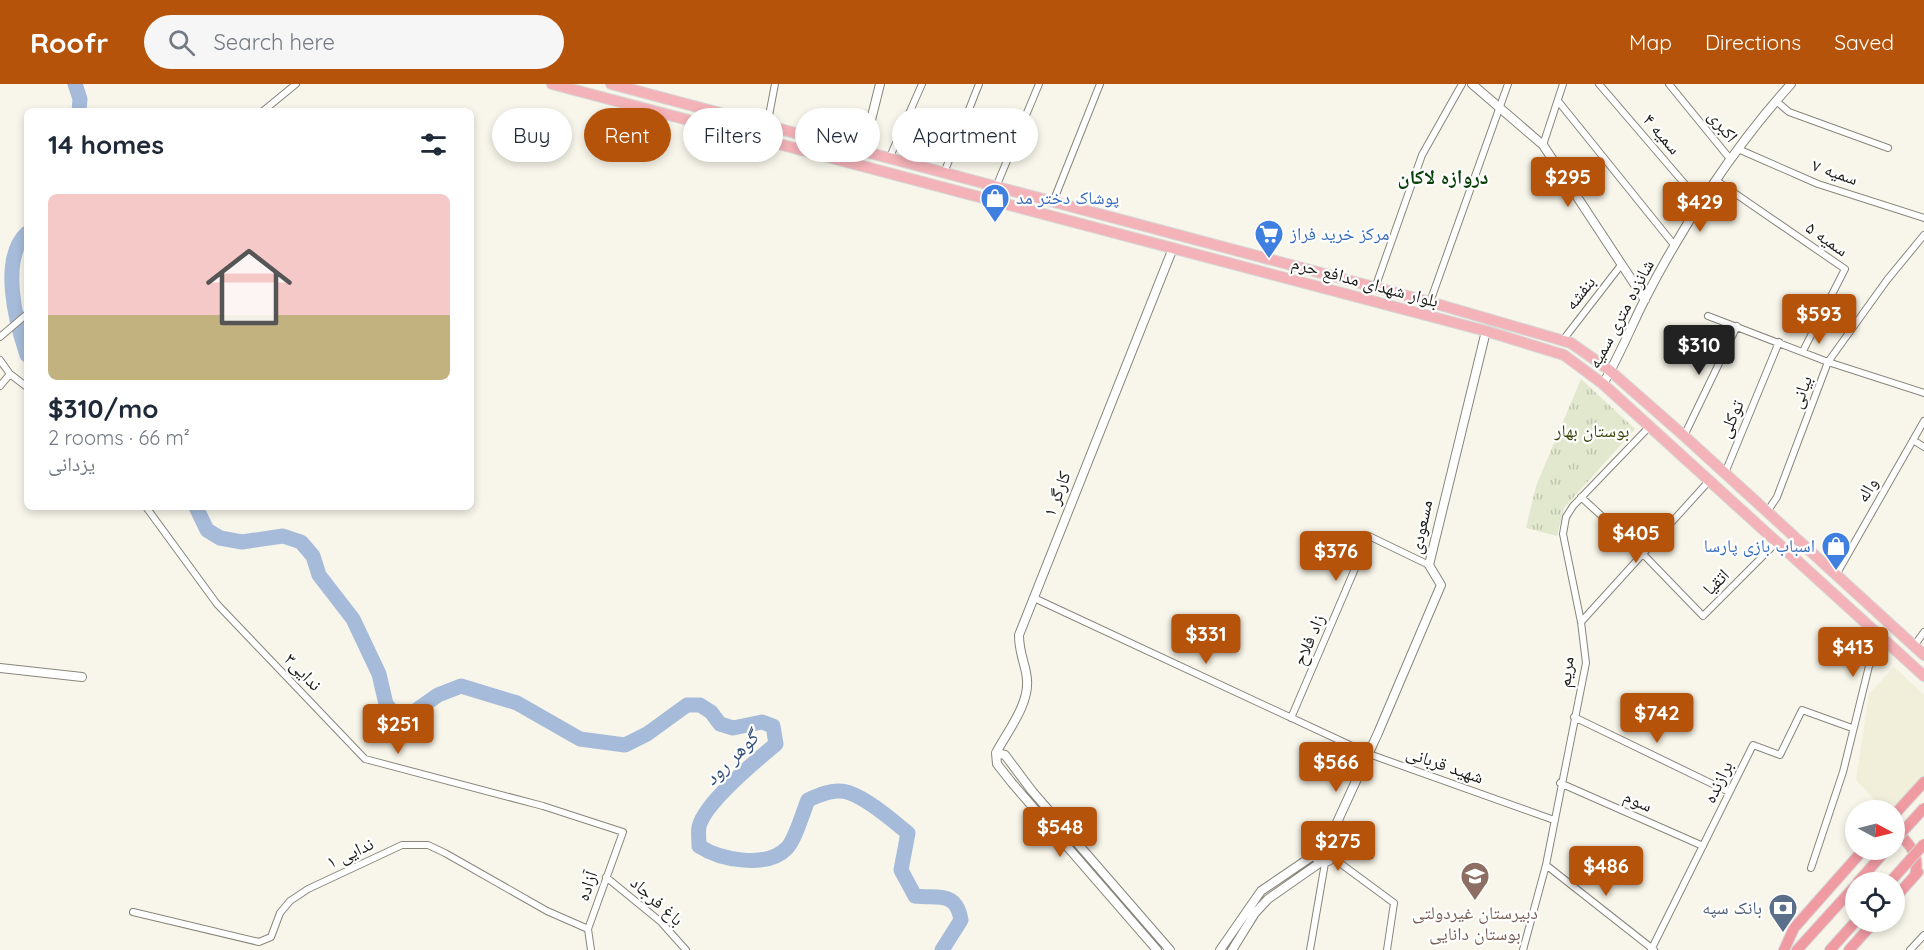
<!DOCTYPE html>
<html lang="en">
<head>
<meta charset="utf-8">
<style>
	:root { --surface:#fff; --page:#f6f6f7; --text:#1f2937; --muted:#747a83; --line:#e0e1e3; --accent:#b45309 }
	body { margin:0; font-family:Quicksand,"Noto Naskh Arabic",sans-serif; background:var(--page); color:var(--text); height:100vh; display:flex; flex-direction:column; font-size:22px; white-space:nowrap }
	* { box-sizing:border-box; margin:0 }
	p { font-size:20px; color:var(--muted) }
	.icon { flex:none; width:33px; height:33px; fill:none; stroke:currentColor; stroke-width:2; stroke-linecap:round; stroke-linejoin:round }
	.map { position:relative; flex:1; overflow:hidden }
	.drawer { position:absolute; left:24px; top:24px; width:450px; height:402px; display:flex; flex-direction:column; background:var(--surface); border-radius:9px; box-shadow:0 3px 9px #0003 }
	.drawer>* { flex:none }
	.guide { position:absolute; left:492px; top:24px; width:570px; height:54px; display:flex; gap:12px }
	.needle { width:39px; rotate:97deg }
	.tools { position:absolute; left:1845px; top:716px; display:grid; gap:12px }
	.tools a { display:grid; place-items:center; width:60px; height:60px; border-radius:50%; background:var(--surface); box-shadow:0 3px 9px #0003; font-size:30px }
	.price { position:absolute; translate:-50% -51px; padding:0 14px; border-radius:6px; background:var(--accent); color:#fff; font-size:20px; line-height:39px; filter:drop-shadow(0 2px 3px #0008) }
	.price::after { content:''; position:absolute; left:50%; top:36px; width:18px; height:14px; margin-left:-9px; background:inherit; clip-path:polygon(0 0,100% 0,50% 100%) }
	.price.selected { background:#222; color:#fff }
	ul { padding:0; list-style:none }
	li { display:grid; align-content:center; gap:12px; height:318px; padding:0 24px }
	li+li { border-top:2px solid var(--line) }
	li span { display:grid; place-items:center; height:186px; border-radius:9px; color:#555 }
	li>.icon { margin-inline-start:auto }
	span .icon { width:108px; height:108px; fill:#fffc; stroke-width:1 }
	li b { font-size:26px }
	h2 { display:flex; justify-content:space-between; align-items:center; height:72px; padding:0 24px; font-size:26px }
	.pill { padding:0 21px; border-radius:27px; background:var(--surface); box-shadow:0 3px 9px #0003; font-size:21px; line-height:54px }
	.pill.selected { background:var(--accent); color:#fff }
	header { display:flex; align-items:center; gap:36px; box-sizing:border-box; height:84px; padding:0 30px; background:var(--accent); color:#fff }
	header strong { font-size:28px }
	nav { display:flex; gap:33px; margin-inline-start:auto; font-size:21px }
	.search { width:420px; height:54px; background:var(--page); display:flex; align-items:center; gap:15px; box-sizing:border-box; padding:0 21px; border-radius:33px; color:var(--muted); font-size:22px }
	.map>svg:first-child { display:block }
</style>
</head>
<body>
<header>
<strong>Roofr</strong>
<div class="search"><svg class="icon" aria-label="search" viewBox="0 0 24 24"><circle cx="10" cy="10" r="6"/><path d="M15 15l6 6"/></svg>Search here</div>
<nav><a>Map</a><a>Directions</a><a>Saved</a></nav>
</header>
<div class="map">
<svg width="1924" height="866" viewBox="0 0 1924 866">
	<defs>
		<pattern id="park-tufts" width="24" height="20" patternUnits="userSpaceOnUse" patternTransform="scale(1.5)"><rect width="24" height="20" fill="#e1e8cd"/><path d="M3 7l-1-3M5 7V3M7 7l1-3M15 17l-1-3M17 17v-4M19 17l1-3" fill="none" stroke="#c0c6af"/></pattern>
	</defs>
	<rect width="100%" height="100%" fill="#f8f6ea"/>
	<path fill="#f1eeda" d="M1894,583L1924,611V695L1894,726H1884L1856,696L1869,610Z"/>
	<path fill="url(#park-tufts)" d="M1581,295L1635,345L1564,424L1557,452L1526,444L1536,402Z"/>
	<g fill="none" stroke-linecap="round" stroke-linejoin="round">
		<path stroke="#a6bbd9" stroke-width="15" d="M75,0L80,15L79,27
			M27,149C0,174 15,236 27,271
			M196,423L207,446L220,454L242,458L283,452L301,458L313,472L319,491L353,535L379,590L386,620L394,630H411L438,611L461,602L517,619L580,655L625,661L647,650L687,621H700L711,628L720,640L733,644L762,638L773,642L776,660C757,676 704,719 699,743C698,748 699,756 699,762C720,776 767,785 787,764C795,756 803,728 808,716C817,712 829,706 840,707C859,707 893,737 908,749L901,786L915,812C937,815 956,806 961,836L942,866"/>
		<g stroke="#88867b" stroke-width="8">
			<path id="minor" d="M1599,0L1702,120
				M1669,0L1731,76
				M1558,17L1675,162
				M1776,17L1789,28L1888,64
				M263,27L296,0
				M767,42L775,0
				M1543,61L1563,0
				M1738,65L1818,100L1924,134
				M889,75L922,0
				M944,89L979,0
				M1717,97L1845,185L1803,267
				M996,103L1039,0
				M1053,118L1100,0
				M1375,204L1422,71L1462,0
				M1430,218L1508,0
				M1708,232L1828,278L1924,309
				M0,253L27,230
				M1563,256L1621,181
				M0,276L10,290L27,303
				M0,302L10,290
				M1684,352L1737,242
				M1913,356L1924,363
				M1725,389L1779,258
				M1581,413L1643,470L1703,532L1776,459
				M146,423L217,520L365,675L543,722L623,748L588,845L591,866
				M1767,428L1777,413L1828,278L1887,196L1924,151
				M1836,491L1924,337
				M1034,514L1369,670L1554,736
				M1581,538L1709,397
				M1914,562L1924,548
				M1574,633L1729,708
				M1291,634L1369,452L1429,481
				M1560,699L1703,762
				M1333,774L1394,819L1387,866
				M1546,781L1654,866
				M1811,784L1843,688L1869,582L1886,558
				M606,793L661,838L686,866
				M133,828L259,858L271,853L280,829L290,817L308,805L402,761H428L445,769L547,827L588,845
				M1310,866L1325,779
				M1523,866L1546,781L1586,579L1581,538L1563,450L1566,433L1573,422L1650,342
				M1651,866L1753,661L1780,671L1802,626L1852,644
				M1910,866L1924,851"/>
		</g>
		<g stroke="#88867b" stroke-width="10">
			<path id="tertiary" d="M1472,0L1543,61L1645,216
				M863,68L880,0
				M1603,300C1619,273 1630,245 1644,217C1682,142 1735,62 1791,0
				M0,584L82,593
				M996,669C1007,648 1029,621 1027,596C1026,580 1019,571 1019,551L1173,164
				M996,669L1005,671L1032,707L1170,866
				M996,669L997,680L1012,699L1157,866
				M1314 768a10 10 0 1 1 20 0a10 10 0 1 1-20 0Z
				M1328,758L1378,649L1441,501L1429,481L1486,247
				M1220,866L1261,807L1314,771
				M1232,866L1255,829L1268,815L1321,778"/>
		</g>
		<g stroke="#d6d6d5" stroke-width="12">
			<path id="primary" d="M552,0L1486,247L1564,271L1603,300L1924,592
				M611,0L1430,218L1571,259L1608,285L1682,350L1924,571"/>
		</g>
		<g stroke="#d6d6d5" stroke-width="12">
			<path id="trunk" d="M1894,731L1924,698
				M1894,744C1908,759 1921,770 1915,791
				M1858,798L1887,765
				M1894,815L1918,788
				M1784,866L1794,844L1864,765
				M1797,866L1856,801
				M1830,866L1856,837
				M1849,866L1875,837"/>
		</g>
		<use href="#minor" stroke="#fff" stroke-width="6"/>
		<use href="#tertiary" stroke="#fff" stroke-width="8"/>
		<use href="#primary" stroke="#f4b3b9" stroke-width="10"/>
		<use href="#trunk" stroke="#f09aa2" stroke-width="10"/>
		<g stroke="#d6d6d5" stroke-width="12" stroke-linecap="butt">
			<path id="trunk-bridge" d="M1894,757L1924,724
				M1890,798L1924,760"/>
		</g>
		<use href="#trunk-bridge" stroke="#f09aa2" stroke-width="10"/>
	</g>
	<defs>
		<g id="shop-pin" transform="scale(1.5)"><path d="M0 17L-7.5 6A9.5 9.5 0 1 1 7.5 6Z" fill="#3f7fe0" stroke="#fff"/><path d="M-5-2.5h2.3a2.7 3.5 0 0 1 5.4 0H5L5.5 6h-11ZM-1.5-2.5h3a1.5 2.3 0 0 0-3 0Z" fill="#fff"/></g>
		<g id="supermarket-pin" transform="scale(1.5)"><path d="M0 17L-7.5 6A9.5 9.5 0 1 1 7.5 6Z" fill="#3f7fe0" stroke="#fff"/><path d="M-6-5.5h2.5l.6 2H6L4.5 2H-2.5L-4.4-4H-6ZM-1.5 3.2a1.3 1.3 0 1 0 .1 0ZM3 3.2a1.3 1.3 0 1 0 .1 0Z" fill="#fff"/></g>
		<g id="school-pin" transform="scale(1.5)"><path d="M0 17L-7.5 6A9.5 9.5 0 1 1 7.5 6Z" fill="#8d6e63" stroke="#fff"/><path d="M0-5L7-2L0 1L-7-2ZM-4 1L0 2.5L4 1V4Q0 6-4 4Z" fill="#fff"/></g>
		<g id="bank-pin" transform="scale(1.5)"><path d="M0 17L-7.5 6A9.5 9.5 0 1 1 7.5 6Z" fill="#5c6f8a" stroke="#fff"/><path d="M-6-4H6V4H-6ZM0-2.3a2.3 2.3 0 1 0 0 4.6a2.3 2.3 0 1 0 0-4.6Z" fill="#fff"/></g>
	</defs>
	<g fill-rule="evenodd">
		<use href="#shop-pin" x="995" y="114"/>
		<use href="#supermarket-pin" x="1269" y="150"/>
		<use href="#shop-pin" x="1836" y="462"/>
		<use href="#school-pin" x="1475" y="792"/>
		<use href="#bank-pin" x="1783" y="824"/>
	</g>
	<g text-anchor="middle" stroke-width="4.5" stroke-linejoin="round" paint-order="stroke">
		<g font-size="18" fill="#1c1c18" stroke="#fff">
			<text transform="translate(1723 42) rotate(51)" y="6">اکبری</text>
			<text transform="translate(1662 50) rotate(49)" y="6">سمیه ۴</text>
			<text transform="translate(1835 88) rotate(19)" y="6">سمیه ۷</text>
			<text transform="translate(1827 155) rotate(35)" y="6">سمیه ۵</text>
			<text transform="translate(1365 198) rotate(15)" y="6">بلوار شهدای مدافع حرم</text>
			<text transform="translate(1580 209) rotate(-52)" y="6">بنفشه</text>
			<text transform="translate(1621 230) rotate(-62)" y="6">شانزده متری سمیه</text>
			<text transform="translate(1801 308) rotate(-70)" y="6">بیانی</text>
			<text transform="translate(1731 335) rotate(-67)" y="6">توکلی</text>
			<text transform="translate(1867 406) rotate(-60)" y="6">واله</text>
			<text transform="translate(1057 410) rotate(-69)" y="6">کارگر ۱</text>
			<text transform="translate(1421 443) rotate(-78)" y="6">مسعودی</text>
			<text transform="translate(1716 498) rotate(-45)" y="6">اتقیا</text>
			<text transform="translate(1309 556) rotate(-67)" y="6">زاد فلاح</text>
			<text transform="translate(303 588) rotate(46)" y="6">ندایی۳</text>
			<text transform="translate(1566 588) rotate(-83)" y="6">مریم</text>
			<text transform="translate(1445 681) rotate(19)" y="6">شهید قربانی</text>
			<text transform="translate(1718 698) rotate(-64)" y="6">برازنده</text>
			<text transform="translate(1638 717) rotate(24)" y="6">سوم</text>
			<text transform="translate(350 769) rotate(-25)" y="6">ندایی ۱</text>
			<text transform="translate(587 802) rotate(-71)" y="6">آزاده</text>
			<text transform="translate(657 817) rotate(42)" y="6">باغ فرجاد</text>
		</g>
		<g font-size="18" fill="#366cbe" stroke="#fff" text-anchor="start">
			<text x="1016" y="120">پوشاک دختر مد</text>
			<text x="1290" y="156">مرکز خرید فراز</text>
			<text x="1815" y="468" text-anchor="end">اسباب بازی پارسا</text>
		</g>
		<g font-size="18" fill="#3c450a" stroke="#fff">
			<text x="1592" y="353">بوستان بهار</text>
		</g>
		<g font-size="18" fill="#4e5e75" stroke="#fff" text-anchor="end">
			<text x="1762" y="830">بانک سپه</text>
		</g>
		<g font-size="18" fill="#785e54" stroke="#fff">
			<text x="1475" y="835">دبیرستان غیردولتی<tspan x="1475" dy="21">بوستان دانایی</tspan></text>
		</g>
		<g font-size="20" font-weight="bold" fill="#063f08" stroke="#fff">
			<text x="1443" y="100">دروازه لاکان</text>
		</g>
		<g font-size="20" font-style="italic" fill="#324f79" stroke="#fff">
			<text transform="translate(731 674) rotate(-45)" y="7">گوهر رود</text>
		</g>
	</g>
</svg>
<div class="tools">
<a><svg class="needle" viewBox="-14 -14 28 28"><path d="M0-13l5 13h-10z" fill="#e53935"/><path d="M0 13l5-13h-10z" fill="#747a83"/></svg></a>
<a><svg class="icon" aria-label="locate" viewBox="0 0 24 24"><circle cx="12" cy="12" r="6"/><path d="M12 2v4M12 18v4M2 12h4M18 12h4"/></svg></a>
</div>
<b class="price" style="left:1568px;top:124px">$295</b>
<b class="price" style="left:1700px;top:149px">$429</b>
<b class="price" style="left:1819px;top:261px">$593</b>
<b class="price selected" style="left:1699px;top:292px">$310</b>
<b class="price" style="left:1636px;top:480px">$405</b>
<b class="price" style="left:1336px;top:498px">$376</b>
<b class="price" style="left:1206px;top:581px">$331</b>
<b class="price" style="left:1853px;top:594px">$413</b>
<b class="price" style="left:1657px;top:660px">$742</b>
<b class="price" style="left:398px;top:671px">$251</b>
<b class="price" style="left:1336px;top:709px">$566</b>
<b class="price" style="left:1060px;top:774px">$548</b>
<b class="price" style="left:1338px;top:788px">$275</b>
<b class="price" style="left:1606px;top:813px">$486</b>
<div class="guide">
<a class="pill">Buy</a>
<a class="pill selected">Rent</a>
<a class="pill">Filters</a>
<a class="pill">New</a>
<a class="pill">Apartment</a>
</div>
<section class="drawer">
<h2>14 homes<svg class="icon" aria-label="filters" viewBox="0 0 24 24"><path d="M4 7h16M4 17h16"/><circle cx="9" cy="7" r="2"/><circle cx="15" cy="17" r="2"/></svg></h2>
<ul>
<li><span style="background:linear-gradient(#f6c9c9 65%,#c2b280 0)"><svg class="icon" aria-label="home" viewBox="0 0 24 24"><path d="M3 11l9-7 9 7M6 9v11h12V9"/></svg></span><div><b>$310/mo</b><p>2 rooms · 66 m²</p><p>یزدانی</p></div></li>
</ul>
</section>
</div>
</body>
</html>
